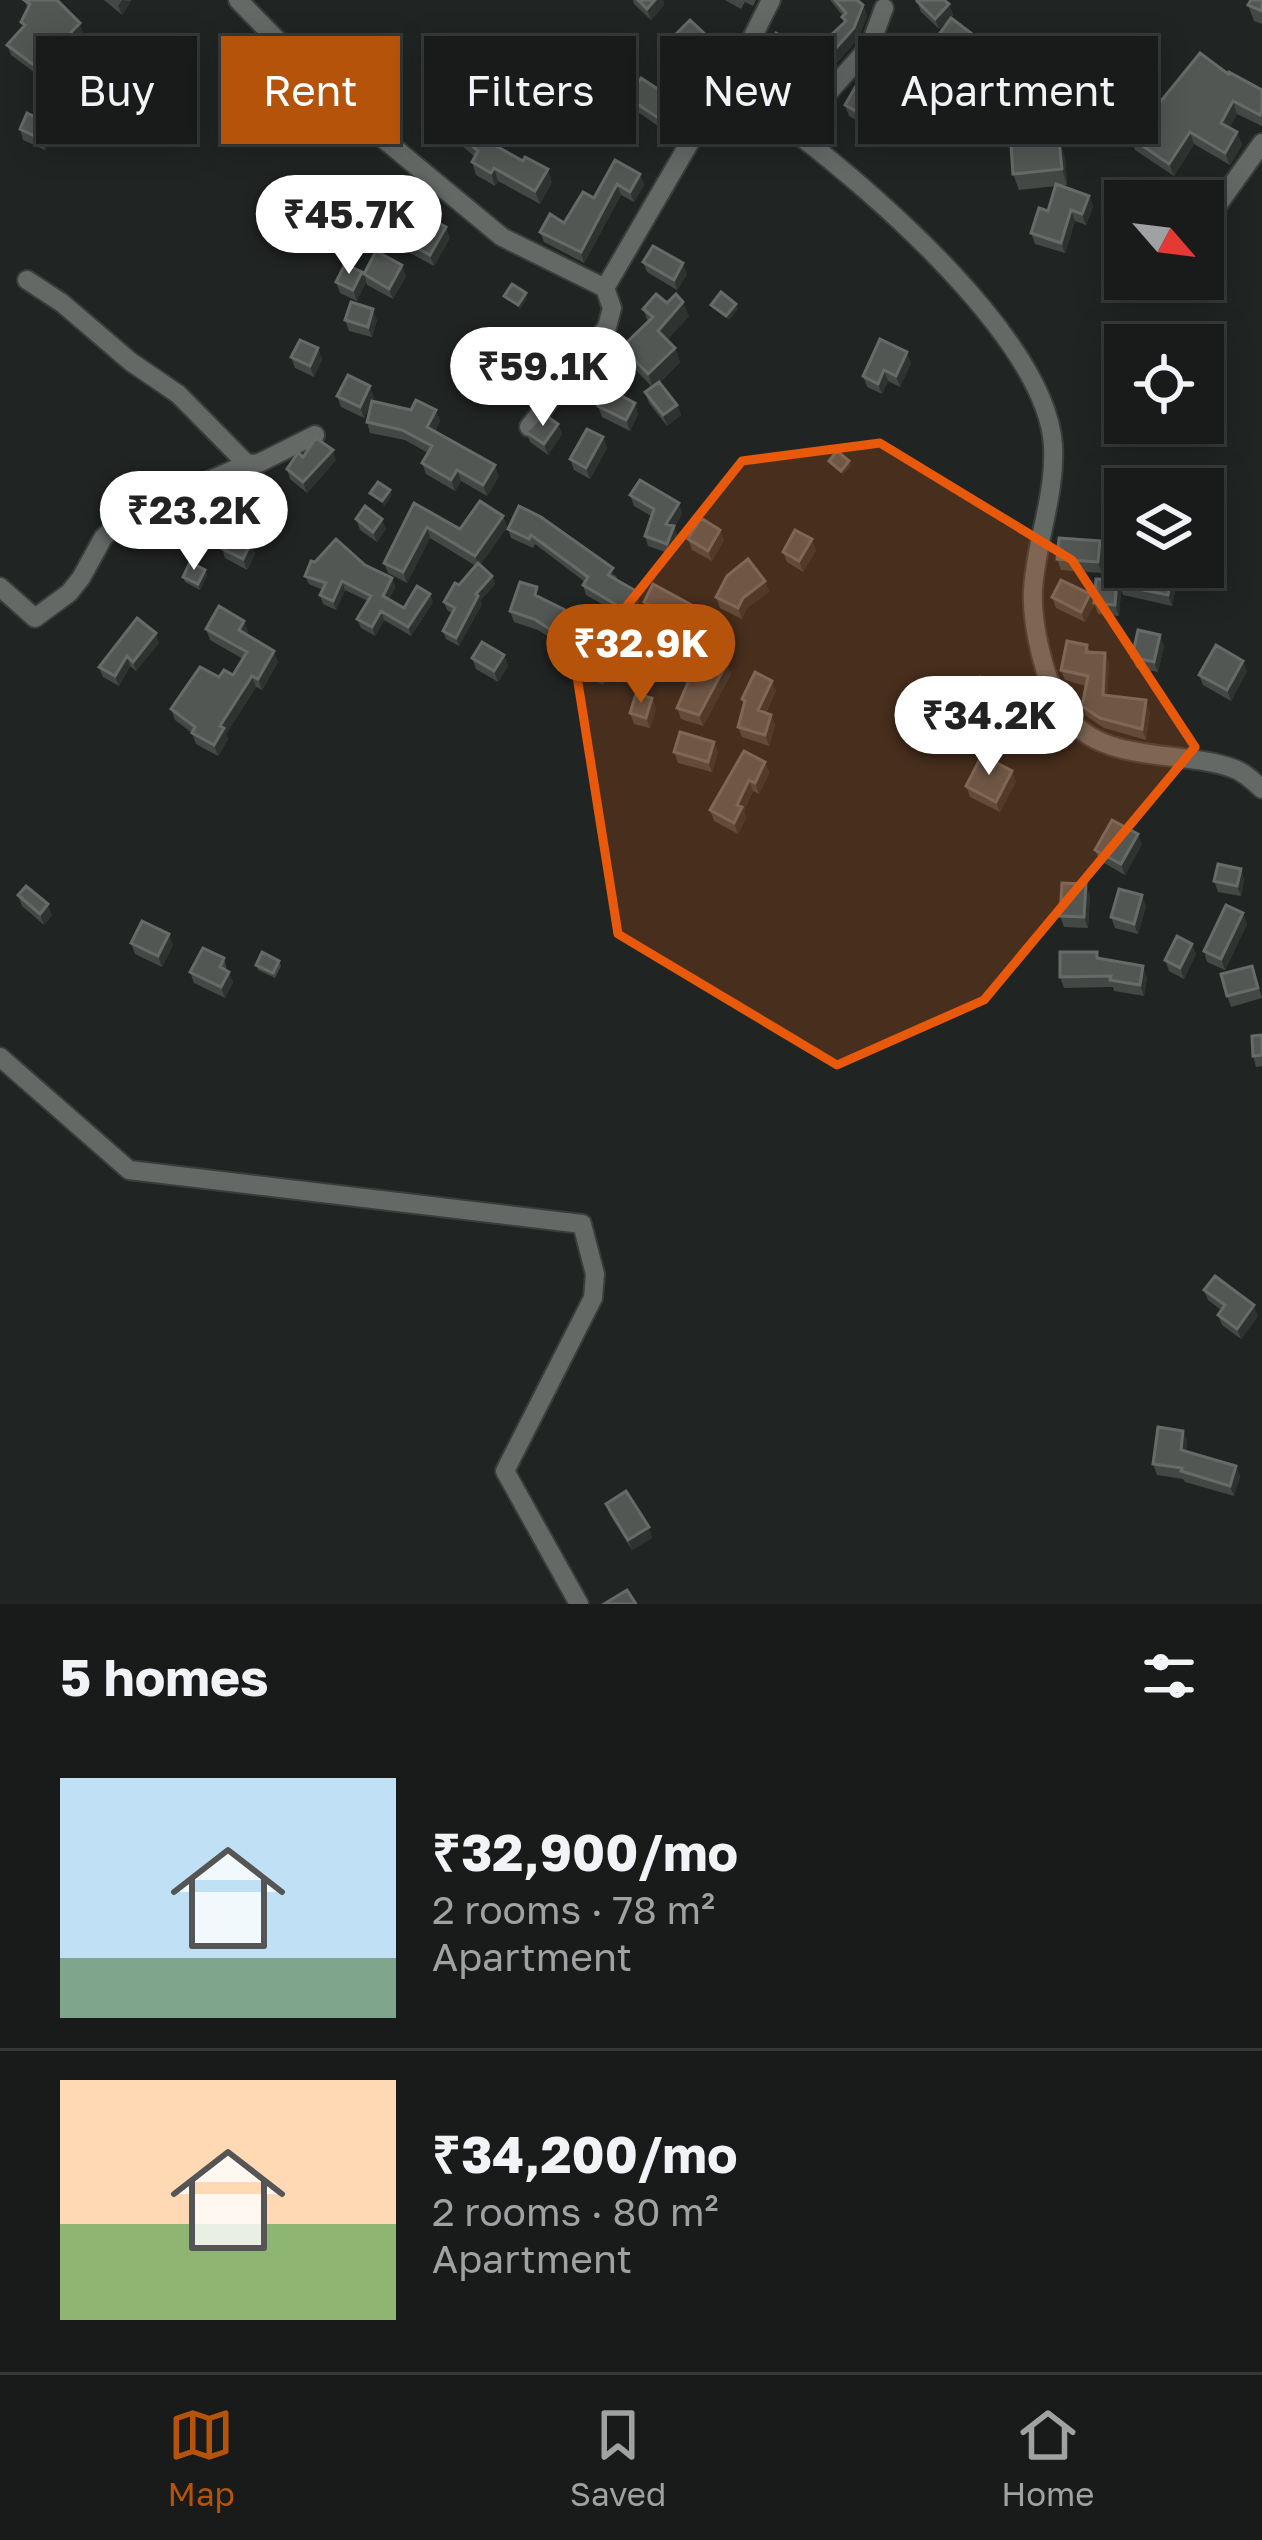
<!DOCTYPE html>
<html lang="en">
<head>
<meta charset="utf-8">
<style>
	:root { --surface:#181b1a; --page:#252827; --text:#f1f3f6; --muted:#9fa1a2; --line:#363939; --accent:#b45309 }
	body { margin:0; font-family:"Golos Text",sans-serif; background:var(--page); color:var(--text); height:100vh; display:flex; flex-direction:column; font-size:45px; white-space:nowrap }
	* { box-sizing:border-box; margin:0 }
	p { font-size:39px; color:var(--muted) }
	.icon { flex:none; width:66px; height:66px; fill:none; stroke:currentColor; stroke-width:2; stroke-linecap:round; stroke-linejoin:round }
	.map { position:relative; height:1604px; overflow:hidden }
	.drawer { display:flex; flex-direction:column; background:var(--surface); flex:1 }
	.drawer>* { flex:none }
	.top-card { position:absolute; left:36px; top:36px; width:1191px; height:108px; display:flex; gap:24px }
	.needle { width:78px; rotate:118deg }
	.controls { position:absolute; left:1104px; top:180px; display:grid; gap:24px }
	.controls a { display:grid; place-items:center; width:120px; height:120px; border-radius:0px; background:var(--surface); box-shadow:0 6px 30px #0003,0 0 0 3px var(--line); font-size:60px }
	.price { position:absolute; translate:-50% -102px; padding:0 27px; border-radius:42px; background:#fff; color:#222; font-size:39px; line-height:78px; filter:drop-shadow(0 3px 6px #0008) }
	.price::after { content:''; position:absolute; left:50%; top:72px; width:36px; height:27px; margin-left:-18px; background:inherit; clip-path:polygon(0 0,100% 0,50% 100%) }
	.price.active { background:var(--accent); color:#fff }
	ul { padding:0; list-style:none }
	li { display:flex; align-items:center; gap:36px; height:300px; padding:0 60px }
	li+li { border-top:3px solid var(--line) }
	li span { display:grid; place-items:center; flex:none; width:336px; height:240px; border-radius:0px; color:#555 }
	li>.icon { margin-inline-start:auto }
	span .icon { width:144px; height:144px; fill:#fffc; stroke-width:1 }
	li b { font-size:51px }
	h2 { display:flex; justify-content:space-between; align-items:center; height:144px; padding:0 60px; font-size:51px }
	.pill { padding:0 42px; border-radius:0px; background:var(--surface); box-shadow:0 6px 30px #0003,0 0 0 3px var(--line); font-size:42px; line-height:108px }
	.pill.active { background:var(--accent); color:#fff }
	.dock { display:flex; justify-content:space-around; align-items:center; height:168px; border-top:3px solid var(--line); background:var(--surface); font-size:33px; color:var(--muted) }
	.dock a { display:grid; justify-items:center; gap:6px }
	.dock .active { color:var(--accent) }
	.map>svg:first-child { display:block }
</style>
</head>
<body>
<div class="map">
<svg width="1262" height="1604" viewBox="0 0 1262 1604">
	<rect width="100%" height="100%" fill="#202422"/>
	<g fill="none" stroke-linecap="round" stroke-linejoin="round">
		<g stroke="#3a3e3b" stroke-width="22">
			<path id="minor" d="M238,0L333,97L502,237L605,288L612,308L607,327L529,427
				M726,90C749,104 775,117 796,133C875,193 1046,341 1053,445C1056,494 1036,541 1033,590C1031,623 1045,684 1064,712C1100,765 1178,749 1232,768C1243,771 1253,781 1262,789
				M794,131L870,46L884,8
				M1204,224L1262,143
				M27,280L62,303L131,362L178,394L247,464
				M605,288L715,99L726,90L771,0
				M0,587L35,618L69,593L81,578L103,538L154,487L203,483L247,464L259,463L315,435
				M0,1057L129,1170L582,1224L595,1274L593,1298L505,1471L579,1604"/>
		</g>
		<use href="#minor" stroke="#646966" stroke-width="18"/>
	</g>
	<path fill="#434845" d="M24,0L83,33L61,57L71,71L58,90L11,55L7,45L23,27L21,22L28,9Z
		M104,0H130L131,1L122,15Z
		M633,0H663L664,5L651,20L634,4Z
		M725,0H756L753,6L745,2L741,9Z
		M830,0H860L858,1L863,5L867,16L858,39L808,95L764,72L760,61L812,53L844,23L843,16Z
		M1262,0V24L1254,21L1248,5Z
		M917,1L949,4L953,15L939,29L921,12Z
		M940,33H971L975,44L964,59L944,43Z
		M706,35L710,46L689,66L674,51L670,40Z
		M555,67H594L598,78L589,91L610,107L613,117L591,147L569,130L565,120L583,95L559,77Z
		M1228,74L1262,90V126L1237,114L1229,128L1237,132L1242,145L1230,165L1194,144L1174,176L1135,150L1131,138Z
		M490,94H516L520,107L489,142L552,182L540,204L498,181L495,186L476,175L472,162L475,157L437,124L433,111Z
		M888,95L892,105L877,132L849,116L845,105Z
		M628,98L674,108L661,128L632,108Z
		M49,124L53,134L45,150L23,140L20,129Z
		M1059,141L1065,157L1067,185L1060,186L1089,196L1093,206L1086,225L1075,221L1065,253L1035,244L1031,233L1048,211L1056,186L1019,190L1013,174Z
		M615,160L640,174L644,185L634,202L621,195L584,263L544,242L540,232L564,223L594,198Z
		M416,211L450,238L434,266L410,253L406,242L408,239L380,223L376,212Z
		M643,262L687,274L677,290L647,272Z
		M362,272L366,282L357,301L340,293L336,282Z
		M364,274L406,276L393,299L367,285Z
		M667,303L689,316L667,340L675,348L680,362L660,382L677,405L681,415L667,426L649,403L645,392L652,387L627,361L622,347L648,322L643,309Z
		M345,320H377L372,337L349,331Z
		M318,348L322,359L314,377L295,368L291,357Z
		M549,353L540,380L512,370L508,359Z
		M911,363L900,387L888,381L882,394L867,387L863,376Z
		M453,377L497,380L486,402L457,388Z
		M337,396L374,397L372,401L411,410H436L440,421L435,431L499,476L487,496L461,481L455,491L426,474L422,463L428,453L405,440L370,433L367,422L371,402L364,418L341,407Z
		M598,406L638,414L630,431L602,417Z
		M558,424L562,434L548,455L530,442L526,432Z
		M603,437L607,448L590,479L574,470L570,459Z
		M303,457L336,460L307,493L290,479L287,469Z
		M231,488L262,501L266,512L254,522L235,499Z
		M630,495L679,503L682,514L674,528L678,537L671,554L648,546L645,536L651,516L634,506Z
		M414,503L460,529L503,516L507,527L480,565L492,576L495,584L480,601L482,604L459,646L446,639L443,631L452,613L447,610L444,602L476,566L430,538L407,583L388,573L384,563Z
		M519,506L617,577L616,579L636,591L639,601L629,619L586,595L583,585L585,582L535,544L533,548L511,538L508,529Z
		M356,519L386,529L377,542L360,530Z
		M197,526L233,528L230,533L251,543L255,554L247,570L225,558L222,548L201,537Z
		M688,539L724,540L712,561L692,550Z
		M816,550L803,572L787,562L783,552Z
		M1104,551L1102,573L1061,570L1057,559Z
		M315,562L365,565L392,578L395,587L389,599L404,608L433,602L411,636L384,620L375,636L361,628L357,619L368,601L345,590L336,610L323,604L320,595L323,590L309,584L305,576Z
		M1125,567H1190L1182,584L1177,581L1172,606L1123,595L1119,585Z
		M205,570L207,575L200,590L185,582L183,577Z
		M1117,580L1121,591L1119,616L1098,614L1094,603Z
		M765,581L769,592L747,608L742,619L720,608L716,597Z
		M1090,594L1094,605L1085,622L1056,608L1052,597Z
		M541,598L571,622L560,644L538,630L514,622L510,611Z
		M644,602L705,621L695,640L648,613Z
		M244,621L248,632L246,635L278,662L262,690L256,687L226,734L228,739L218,756L196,744L192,733L175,720L171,709L219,677L233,675L243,659L210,640L206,629Z
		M159,643L136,671L130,666L119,686L103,677L99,667Z
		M1087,645L1090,652L1109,663L1107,695L1150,711L1146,740L1104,728L1086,716L1082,706L1086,686L1065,680L1061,670Z
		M1164,646L1158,672L1136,668L1132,657Z
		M504,655L508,666L498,682L476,669L472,658Z
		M616,663L603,685L587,676L583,665Z
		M1247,671L1231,701L1203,685L1199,675Z
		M731,674L703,726L681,719L677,708L700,677Z
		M776,691L766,713L771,715L775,725L769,746L742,737L738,727L744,706L742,699Z
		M1009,691L1013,702L1000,729L970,715L966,704Z
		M652,698L656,709L650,728L634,724L630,713Z
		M714,742L718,752L712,772L678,763L674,752Z
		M765,762L769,773L759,794L753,791L744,811L746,818L738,834L714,821L710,810Z
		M1016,781L1000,812L970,797L966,786Z
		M1142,844L1125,875L1099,860L1095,850Z
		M1241,869L1244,880L1241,896L1218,892L1214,881Z
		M18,895L52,915L44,925L22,906Z
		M1090,895L1088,928L1064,927L1060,916Z
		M1146,906L1138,934L1115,928L1111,917Z
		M1243,913L1247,924L1225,970L1207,962L1204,951Z
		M131,943L173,945L162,967L135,954Z
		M1192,944L1196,954L1184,979L1169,971L1165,960Z
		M224,958L227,971L233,982L225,998L194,983L190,972Z
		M1099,959L1147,977L1144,996L1114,991L1113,987L1064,988L1060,977Z
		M279,961L281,966L275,978L258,970L256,965Z
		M1252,966L1262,998L1231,1007L1227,996Z
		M1262,1035V1066L1256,1067L1253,1056Z
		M1204,1290L1258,1316L1241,1339L1222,1325L1218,1315L1221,1310L1208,1300Z
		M1183,1431L1187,1442L1186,1451L1236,1466L1240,1477L1234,1496L1185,1482L1183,1479L1157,1475L1153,1464Z
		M606,1504L649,1527L652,1538L632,1550L610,1515Z"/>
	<path fill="#2e3330" d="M122,0L131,1L122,15L118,6Z
		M655,0H663L664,5L651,20L647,9Z
		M949,4L953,15L939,29L935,19Z
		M863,5L867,16L858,39L808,95L804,84Z
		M80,23L83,33L56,61L53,51Z
		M971,33L975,44L964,59L960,48Z
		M706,35L710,46L689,66L685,56Z
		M67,61L71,71L58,90L54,80Z
		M594,67L598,78L584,96L581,86Z
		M516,94L520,107L483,149L478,136Z
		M888,95L892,105L877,132L873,121Z
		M670,97L674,108L661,128L657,117Z
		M1233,101L1237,114L1225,136L1221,123Z
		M610,107L613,117L591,147L587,136Z
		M49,124L53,134L45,150L41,139Z
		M1190,132L1194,144L1174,176L1169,164Z
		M1237,132L1242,145L1230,165L1225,153Z
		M1059,141L1065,157L1067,185L1062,169Z
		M494,168L498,181L495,186L491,173Z
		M548,169L552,182L540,204L535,191Z
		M640,174L644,185L634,202L630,192Z
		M617,184L621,195L584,263L581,252Z
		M1089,196L1093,206L1086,225L1082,214Z
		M1071,210L1075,221L1065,253L1061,243Z
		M446,227L450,238L434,266L430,255Z
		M683,263L687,274L677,290L674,280Z
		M402,265L406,276L393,299L389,289Z
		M362,272L366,282L357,301L353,290Z
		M526,293L527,298L520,310L518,305Z
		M683,302L689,316L663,345L658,331Z
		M736,304L738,309L728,321L726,316Z
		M373,309L377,320L372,337L368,327Z
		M545,343L549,353L540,380L536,369Z
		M318,348L322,359L314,377L310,366Z
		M675,348L680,362L653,388L648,374Z
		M907,352L911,363L900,387L896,376Z
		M493,369L497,380L486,402L482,391Z
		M884,370L888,381L882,394L878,384Z
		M370,386L374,397L364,418L360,407Z
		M635,403L638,414L630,431L626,420Z
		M677,405L681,415L667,426L663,415Z
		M436,410L440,421L431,438L427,427Z
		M558,424L562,434L548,455L544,444Z
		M603,437L607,448L590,479L586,468Z
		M333,450L336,460L307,493L303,482Z
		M849,461L851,466L842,476L841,471Z
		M495,465L499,476L487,496L483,485Z
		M457,470L461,481L455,491L451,480Z
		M390,490L392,495L384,507L382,501Z
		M262,501L266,512L254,522L251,511Z
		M679,503L682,514L674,528L678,537L671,554L667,544L666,524Z
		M503,516L507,527L479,567L475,556Z
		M229,517L233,528L222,548L218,538Z
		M382,519L386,529L377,542L373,532Z
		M427,527L430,538L407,583L403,572Z
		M720,530L724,540L712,561L708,551Z
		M812,539L816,550L803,572L799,561Z
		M1100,541L1104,551L1102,573L1098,562Z
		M251,543L255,554L247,570L243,559Z
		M1181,567H1190L1182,584L1178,573Z
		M205,570L207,575L200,590L198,584Z
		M1173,570L1177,581L1172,606L1168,595Z
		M492,576L495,584L480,601L482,604L459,646L456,638L476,594Z
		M392,578L395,587L386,604L383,596Z
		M1117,580L1121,591L1119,616L1115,605Z
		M342,581L345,590L336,610L333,601Z
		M765,581L769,592L747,608L742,619L738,608L743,598Z
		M636,591L639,601L629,619L625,610Z
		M430,594L433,602L411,636L408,627Z
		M1090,594L1094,605L1085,622L1081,612Z
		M701,610L705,621L695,640L691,629Z
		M381,611L384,620L375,636L372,627Z
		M567,611L571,622L560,644L556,633Z
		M244,621L248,632L243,641L239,630Z
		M156,633L159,643L136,671L133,662Z
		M1160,635L1164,646L1158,672L1154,662Z
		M274,651L278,662L262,690L258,679Z
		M612,653L616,663L603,685L599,675Z
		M1105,653L1109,663L1107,705L1103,695Z
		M504,655L508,666L498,682L494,671Z
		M127,656L130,666L119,686L115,676Z
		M1243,661L1247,671L1231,701L1227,690Z
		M727,663L731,674L703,726L699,715Z
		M252,676L256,687L226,734L228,739L218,756L214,745L220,726Z
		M772,681L776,691L762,721L758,710Z
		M1009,691L1013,702L1000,729L996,718Z
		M652,698L656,709L650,728L646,718Z
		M1146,700L1150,711L1146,740L1142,729Z
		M771,715L775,725L769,746L765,735Z
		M714,742L718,752L712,772L708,762Z
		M765,762L769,773L759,794L755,783Z
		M1012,771L1016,781L1000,812L996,802Z
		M749,780L753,791L744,811L746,818L738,834L734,823L737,805Z
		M1138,834L1142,844L1125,875L1121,864Z
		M1241,869L1244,880L1241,896L1237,886Z
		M1086,884L1090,895L1088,928L1084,917Z
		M1142,895L1146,906L1138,934L1134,924Z
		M48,904L52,915L44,925L40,914Z
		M1243,913L1247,924L1225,970L1221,959Z
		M169,934L173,945L162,967L158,956Z
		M1192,944L1196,954L1184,979L1180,968Z
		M1143,966L1147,977L1144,996L1140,985Z
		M229,972L233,982L225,998L221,987Z
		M1254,1305L1258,1316L1241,1339L1237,1329Z
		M1183,1431L1187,1442L1184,1461L1181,1450Z
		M1236,1466L1240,1477L1234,1496L1230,1486Z
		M649,1527L652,1538L632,1550L628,1540Z"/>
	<path fill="#535754" stroke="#676b68" stroke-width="3" d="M24,0H57L80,23L53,51L67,61L54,80L7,45L25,25L21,22L30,4Z
		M638,0H655L647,9Z
		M835,0H857L863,5L854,28L804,84L760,61L776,33L812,53L846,21L842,17L846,13Z
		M918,0H944L949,4L935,19L917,1Z
		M1251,0H1262V11L1248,5Z
		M951,18L971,33L960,48L940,33Z
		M690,20L706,35L685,56L670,40Z
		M569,48L594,67L581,86L555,67Z
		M1200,53L1228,74L1229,72L1262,90V111L1260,115L1233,101L1221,123L1237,132L1225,153L1190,132L1169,164L1131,138Z
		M466,74L490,94L502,81L516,94L478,136L523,161L525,157L548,169L535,191L494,168L491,173L472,162L478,151L433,111Z
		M641,78L670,97L657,117L628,98Z
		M860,79L888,95L873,121L845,105Z
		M587,90L610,107L587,136L565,120Z
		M27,113L49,124L41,139L20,129Z
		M1059,141L1062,169L1013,174L1011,146Z
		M615,160L640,174L630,192L617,184L581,252L540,232L550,214L564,223L583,192L594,198Z
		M1056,184L1089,196L1082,214L1071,210L1061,243L1031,233L1039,208L1048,211Z
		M391,188L412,200L409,207L446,227L430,255L406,242L412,232L376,212Z
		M653,246L683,263L674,280L643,262Z
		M376,251L402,265L389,289L364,274Z
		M345,264L362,272L353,290L336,282Z
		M512,284L526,293L518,305L504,296Z
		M721,292L736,304L726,316L711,305Z
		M656,294L667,303L676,294L683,302L658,331L675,348L648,374L622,347L653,317L643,309Z
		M351,302L373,309L368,327L345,320Z
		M517,333L545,343L536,369L508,359Z
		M880,339L907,352L896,376L884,370L878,384L863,376Z
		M300,340L318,348L310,366L291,357Z
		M464,355L493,369L482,391L453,377Z
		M348,375L370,386L360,407L337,396Z
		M659,382L677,405L663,415L645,392Z
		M607,388L635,403L626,420L598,406Z
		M416,400L436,410L427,427L495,465L483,485L457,470L451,480L422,463L432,446L402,430L367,422L372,401L411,410Z
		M544,414L558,424L544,444L526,432Z
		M587,429L603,437L586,468L570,459Z
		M316,438L333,450L303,482L287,469L298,453L303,457Z
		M837,451L849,461L841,471L829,461Z
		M243,478L262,501L251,511L231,488Z
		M640,480L679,503L666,524L674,526L667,544L645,536L654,509L630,495Z
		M378,482L390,490L382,501L370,493Z
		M480,501L503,516L475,556L427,527L403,572L384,563L414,503L460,529Z
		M208,506L229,517L218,538L197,526Z
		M365,506L382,519L373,532L356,519Z
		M519,506L541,517L613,568L608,575L636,591L625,610L583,585L588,577L531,535L529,539L508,529Z
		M701,518L720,530L708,551L688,539Z
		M795,530L812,539L799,561L783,552Z
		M229,532L251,543L243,559L221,548Z
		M1059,538L1100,541L1098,562L1057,559Z
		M336,539L365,565L392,578L383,596L404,608L417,586L430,594L408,627L381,611L372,627L357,619L371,596L342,581L333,601L320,595L326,583L305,576L311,561L315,562Z
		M748,559L765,581L743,598L738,608L716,597L727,576Z
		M190,562L205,570L198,584L183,577Z
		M478,563L492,576L476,594L478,596L456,638L443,631L455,608L444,602L455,583L459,585Z
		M1125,567H1181L1178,573L1173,570L1168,595L1119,585Z
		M1096,579L1117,580L1115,605L1094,603Z
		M1061,580L1090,594L1081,612L1052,597Z
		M520,582L537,587L535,595L567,611L556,633L534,619L510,611Z
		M653,584L701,610L691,629L644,602Z
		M219,606L244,621L239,630L274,651L258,679L252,676L220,726L224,728L214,745L192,733L195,727L171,709L200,667L219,677L224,670L233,675L247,652L206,629Z
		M137,618L156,633L133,662L127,656L115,676L99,667Z
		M1138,630L1160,635L1154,662L1132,657Z
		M1067,641L1087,645L1086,652L1105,653L1103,695L1146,700L1142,729L1100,718L1082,706L1088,676L1061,670Z
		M482,642L504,655L494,671L472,658Z
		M596,643L612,653L599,675L583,665Z
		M1216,645L1243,661L1227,690L1199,675Z
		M711,655L727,663L699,715L677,708L692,673L700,677Z
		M755,672L772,681L758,710L771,715L765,735L738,727L745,701L742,699Z
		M980,677L1009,691L996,718L966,704Z
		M636,694L652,698L646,718L630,713Z
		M680,732L714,742L708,762L674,752Z
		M744,751L765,762L755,783L749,780L737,805L742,807L734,823L710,810Z
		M982,755L1012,771L996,802L966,786Z
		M1112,820L1138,834L1121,864L1095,850Z
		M1218,864L1241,869L1237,886L1214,881Z
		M1062,883L1086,884L1084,917L1060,916Z
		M26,886L48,904L40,914L18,895Z
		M1119,889L1142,895L1134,924L1111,917Z
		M1226,905L1243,913L1221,959L1204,951Z
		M142,921L169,934L158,956L131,943Z
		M1177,936L1192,944L1180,968L1165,960Z
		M203,948L224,958L220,967L229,972L221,987L190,972Z
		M262,952L279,961L273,973L256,965Z
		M1060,952H1097V958L1143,966L1140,985L1110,980L1111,976L1060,977Z
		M1252,966L1258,988L1227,996L1221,974Z
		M1262,1035V1055L1253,1056L1252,1036Z
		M1215,1276L1254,1305L1237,1329L1218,1315L1225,1305L1204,1290Z
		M1158,1427L1183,1431L1181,1450L1236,1466L1230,1486L1181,1471L1182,1468L1153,1464Z
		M626,1491L649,1527L628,1540L606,1504Z
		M627,1590L636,1604H604Z"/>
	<path fill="#e8590c" fill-opacity="0.2" stroke="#e8590c" stroke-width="9" stroke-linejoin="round" d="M880,443L1072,560L1195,747L984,1000L837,1065L618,934L576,670L742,461Z"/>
</svg>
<div class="controls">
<a><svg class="needle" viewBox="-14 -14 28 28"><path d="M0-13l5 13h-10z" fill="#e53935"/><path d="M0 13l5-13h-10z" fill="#9fa1a2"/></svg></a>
<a><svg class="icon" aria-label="locate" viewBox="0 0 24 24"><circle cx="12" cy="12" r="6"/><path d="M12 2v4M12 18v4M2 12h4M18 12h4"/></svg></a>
<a><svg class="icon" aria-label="layers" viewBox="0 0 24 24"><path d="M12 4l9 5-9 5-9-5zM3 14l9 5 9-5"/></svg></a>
</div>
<b class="price" style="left:349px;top:277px">₹45.7K</b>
<b class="price" style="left:543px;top:429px">₹59.1K</b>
<b class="price" style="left:194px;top:573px">₹23.2K</b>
<b class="price active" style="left:641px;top:706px">₹32.9K</b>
<b class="price" style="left:989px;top:778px">₹34.2K</b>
<div class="top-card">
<a class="pill">Buy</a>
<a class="pill active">Rent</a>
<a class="pill">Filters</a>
<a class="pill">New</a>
<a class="pill">Apartment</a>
</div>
</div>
<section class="drawer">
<h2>5 homes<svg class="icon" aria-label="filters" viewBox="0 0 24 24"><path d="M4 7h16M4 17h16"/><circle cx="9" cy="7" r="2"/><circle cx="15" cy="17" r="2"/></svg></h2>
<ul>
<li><span style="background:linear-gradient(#bfe0f5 75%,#7fa58c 0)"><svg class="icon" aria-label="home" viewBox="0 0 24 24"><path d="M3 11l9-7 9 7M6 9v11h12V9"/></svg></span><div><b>₹32,900/mo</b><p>2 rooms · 78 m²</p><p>Apartment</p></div></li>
<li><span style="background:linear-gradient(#ffd9b3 60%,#8fb573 0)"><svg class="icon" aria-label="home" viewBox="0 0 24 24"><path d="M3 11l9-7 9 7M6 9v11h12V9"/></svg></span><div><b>₹34,200/mo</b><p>2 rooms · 80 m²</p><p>Apartment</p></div></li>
</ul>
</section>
<nav class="dock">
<a class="active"><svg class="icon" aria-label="map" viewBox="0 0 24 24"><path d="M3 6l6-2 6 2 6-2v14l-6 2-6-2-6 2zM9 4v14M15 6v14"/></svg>Map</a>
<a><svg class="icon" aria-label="saved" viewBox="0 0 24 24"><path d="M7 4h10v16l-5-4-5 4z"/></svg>Saved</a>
<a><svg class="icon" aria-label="home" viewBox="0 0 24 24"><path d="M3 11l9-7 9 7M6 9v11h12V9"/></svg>Home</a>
</nav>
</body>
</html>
